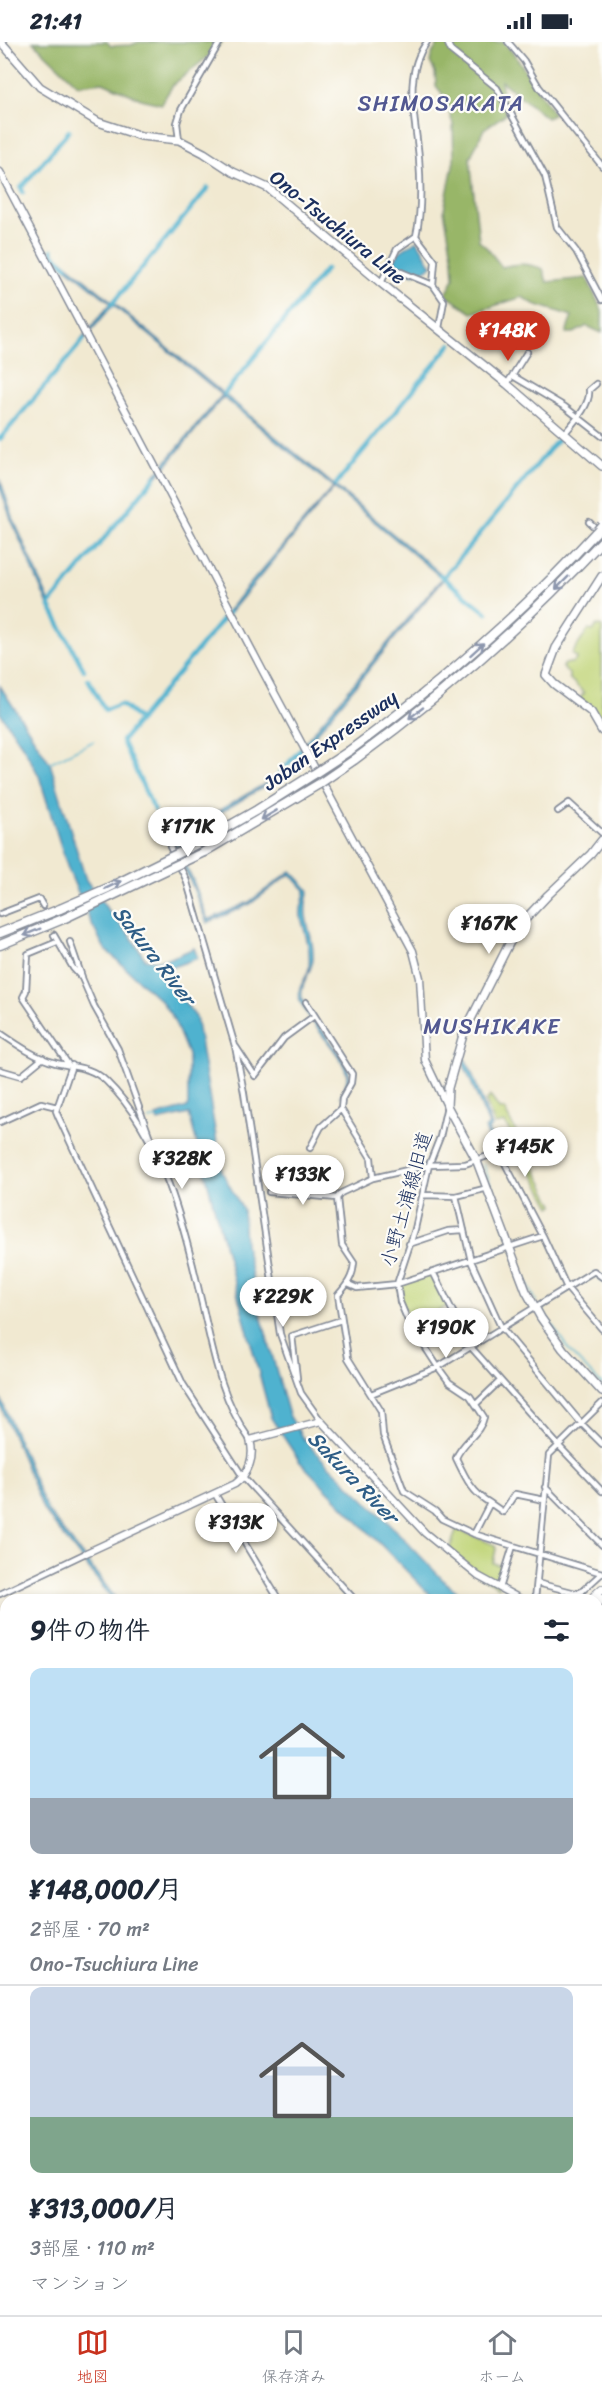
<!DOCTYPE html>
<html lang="ja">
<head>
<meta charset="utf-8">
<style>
	:root { --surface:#fff; --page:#f2f2f3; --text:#1f2937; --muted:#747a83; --line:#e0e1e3; --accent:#c8321e }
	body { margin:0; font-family:Sriracha,"Klee One",sans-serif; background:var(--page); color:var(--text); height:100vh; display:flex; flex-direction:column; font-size:22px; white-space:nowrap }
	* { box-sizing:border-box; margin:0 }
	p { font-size:20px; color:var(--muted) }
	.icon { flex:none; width:33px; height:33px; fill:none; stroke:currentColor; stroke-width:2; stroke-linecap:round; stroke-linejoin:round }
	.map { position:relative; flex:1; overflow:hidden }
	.drawer { position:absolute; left:0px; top:1552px; width:603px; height:722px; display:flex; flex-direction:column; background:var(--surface); border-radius:18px 18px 0 0; box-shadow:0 3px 9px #0003 }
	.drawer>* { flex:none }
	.price { position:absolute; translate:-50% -51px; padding:0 14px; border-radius:21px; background:#fff; color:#222; font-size:20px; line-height:39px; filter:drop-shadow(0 2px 3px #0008) }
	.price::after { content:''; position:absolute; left:50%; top:36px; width:18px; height:14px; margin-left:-9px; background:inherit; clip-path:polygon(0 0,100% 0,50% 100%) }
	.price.current { background:var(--accent); color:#fff }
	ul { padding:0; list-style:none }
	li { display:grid; align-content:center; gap:12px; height:318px; padding:0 30px }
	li+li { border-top:2px solid var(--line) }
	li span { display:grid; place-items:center; height:186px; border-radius:12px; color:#555 }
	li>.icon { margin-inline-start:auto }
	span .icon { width:108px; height:108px; fill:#fffc; stroke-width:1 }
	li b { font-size:26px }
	h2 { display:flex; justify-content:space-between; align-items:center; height:72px; padding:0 30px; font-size:26px }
	.status { display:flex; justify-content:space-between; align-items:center; height:42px; padding:0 30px; background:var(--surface); direction:ltr }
	.status svg { height:16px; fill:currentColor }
	.dock { display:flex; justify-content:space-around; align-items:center; height:84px; border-top:2px solid var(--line); background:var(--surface); font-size:16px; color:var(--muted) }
	.dock a { display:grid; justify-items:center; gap:3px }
	.dock .current { color:var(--accent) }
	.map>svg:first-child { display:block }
</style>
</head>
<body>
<div class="status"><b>21:41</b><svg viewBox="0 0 49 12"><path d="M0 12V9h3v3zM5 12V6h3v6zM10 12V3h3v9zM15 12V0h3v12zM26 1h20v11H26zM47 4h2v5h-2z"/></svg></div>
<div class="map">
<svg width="602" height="2273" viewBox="0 0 602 2273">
	<rect width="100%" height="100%" fill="#fdfcf7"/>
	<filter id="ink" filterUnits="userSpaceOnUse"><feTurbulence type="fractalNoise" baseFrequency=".0167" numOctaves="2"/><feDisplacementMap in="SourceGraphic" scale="12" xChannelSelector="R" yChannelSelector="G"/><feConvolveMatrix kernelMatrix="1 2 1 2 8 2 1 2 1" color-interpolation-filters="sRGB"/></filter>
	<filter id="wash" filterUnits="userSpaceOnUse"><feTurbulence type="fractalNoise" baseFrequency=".008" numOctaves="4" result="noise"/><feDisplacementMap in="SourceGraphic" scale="24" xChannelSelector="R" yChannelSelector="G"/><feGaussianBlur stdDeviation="1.35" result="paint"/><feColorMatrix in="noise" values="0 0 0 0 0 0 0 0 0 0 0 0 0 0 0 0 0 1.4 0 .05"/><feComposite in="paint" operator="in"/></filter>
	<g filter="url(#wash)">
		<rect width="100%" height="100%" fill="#f1e9d1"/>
		<path fill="#d0daf9" d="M343,2268H575L579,2273H350Z"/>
		<path fill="#c0d477" stroke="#6e826a" stroke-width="1.5" d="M597,583L602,585V684L590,664L579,658L584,651L569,636V632L562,625L565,622L574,620L577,616L572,612L588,588L593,589Z
			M490,1054L500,1068L504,1067L554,1163L551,1165L505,1081L495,1083L486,1060Z
			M432,1231L448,1264L412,1282L401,1260L398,1243Z
			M457,1487L495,1503L496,1507L493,1521L499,1523L503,1521L499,1545L478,1533L449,1508Z"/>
		<path fill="#98b668" stroke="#5a7263" stroke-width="1.5" d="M33,0H107L111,4L131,3L139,0H222L210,13L173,43L161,62L141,57L103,40L78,43Z
			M440,0H504L517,16L554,72L547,76L501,39L506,72L484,87L470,116L479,199L487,206L502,225C516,221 529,221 543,227L547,240L587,236L602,269V291L587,284L574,291H566L572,274L534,262L522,255L472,271L446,253L454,236L453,218L444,168L454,118L453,82L444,54L436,44L435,30L430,20L433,10Z"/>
		<path fill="#50b2cf" stroke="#367096" stroke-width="1.5" d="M417,198L432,224L423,229L417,228L414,233L393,223L398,211Z
			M63,219L445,535L302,709L300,706L442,536L334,446L228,573L227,570L238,556L333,445L223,355L155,437L154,434L222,353L113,263L85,296H82L111,261L61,221Z
			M0,437L13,476L51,563H48L11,477L0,445Z
			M0,644L50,721L86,838L113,875L130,893L145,917C163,922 178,913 194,906L198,916L164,928L163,932L196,975L222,1130L243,1168L245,1202L260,1270L289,1373L302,1395L317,1412L385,1477L447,1542L469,1558H436L432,1555L300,1420L271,1376L189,1072L158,1079L156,1074L188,1065V1013L173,976L161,959L105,907L92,883L68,827L39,734L24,706L0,671Z
			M278,734L280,735L198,784L191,798L176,806L192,836L208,878L249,860L291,829L307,846L309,849C299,880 315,888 313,917C312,930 299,944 302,956C310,980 353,1018 350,1040C349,1046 344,1051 340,1055C343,1048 348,1041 347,1033C342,1010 310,984 300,959C295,945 308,937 309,925C311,906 305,892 301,875C299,865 305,857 305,848L290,832L250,862L207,881L190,838L160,781L163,780L175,804L188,797L193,787L201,779Z
			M461,1010L470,1026L492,1085L488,1088L497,1105L494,1106L485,1087L489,1083L459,1011Z
			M0,1354L47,1468L117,1558H113L44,1469L0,1362Z
			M597,1744L602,1753V1822L597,1804Z"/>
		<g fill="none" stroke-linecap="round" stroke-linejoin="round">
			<path stroke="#50b2cf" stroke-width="1.5" d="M49,721L94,699
				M149,1078L157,1076
				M483,1122L508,1192
				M594,1231L602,1239
				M523,1233L536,1259
				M541,1267L571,1311L602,1343
				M0,1965L6,1971
				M597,1993L602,1995
				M157,2273L162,2268"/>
			<path stroke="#50b2cf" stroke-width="4.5" d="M23,150L21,146L69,89
				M52,208L54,213L66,224
				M112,262L208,146
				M225,351L326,227
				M0,397L84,297
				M336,442L451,302
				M440,533L487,571
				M443,536L560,395
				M84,628L49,563L155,435
				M88,637L105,668L121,662L140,678
				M275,737L301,707
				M154,768L122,699L228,571
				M157,774L163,784"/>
		</g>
	</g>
	<g filter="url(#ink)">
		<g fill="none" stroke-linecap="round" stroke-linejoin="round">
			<path stroke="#c6c4ba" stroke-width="4.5" stroke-dasharray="4.5 2" stroke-linecap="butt" d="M43,864L54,893"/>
			<g stroke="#868c98" stroke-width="8">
				<path id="minor" d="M447,0L451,9L497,46L545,134L557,185L576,209L602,258
					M508,0L524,19L539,45L602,124
					M179,98L177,81L181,68L220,0
					M416,194L435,219L433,243L444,259L439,286
					M389,225L433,243
					M381,241L397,207L416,194C422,169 421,142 419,116C416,78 402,33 427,0
					M513,334L565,365L602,394
					M507,342L527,310
					M564,392C573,381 591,363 589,348L596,342
					M589,480L602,492
					M558,769L569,761L602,791
					M170,805L186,837L235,1004L244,1051L280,1292L301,1351L321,1379
					M0,872L39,857L43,864
					M54,893L73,926L82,936L94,964L118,1007L154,1107
					M57,900L28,912L26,949L23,955L68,1022
					M70,900L82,935
					M306,960L352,1032L351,1041L342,1057L341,1067L371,1116L373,1136
					M0,991C16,1002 36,1016 56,1021C74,1025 92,1025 106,1039C163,1094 185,1187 202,1262C213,1310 221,1357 250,1398
					M236,1005L255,1034L284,996L314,974
					M72,1023L56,1069L58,1074L183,1342L243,1435L355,1558
					M0,1028L21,1034L43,1016
					M447,1064L440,1095L429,1123L415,1187L397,1242L400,1260L408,1279L438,1325L449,1340L470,1354L484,1375C481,1391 462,1400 456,1416C465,1435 472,1451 490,1461L474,1492L602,1531
					M0,1080L41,1061L57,1065
					M310,1106L321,1085L341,1067
					M269,1150L337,1156
					M424,1153L456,1154L488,1146
					M456,1154L471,1219L501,1285L581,1381L602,1402
					M409,1202L448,1189L464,1188
					M433,1230L470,1304L558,1403L602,1449
					M348,1242L357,1246L397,1242L543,1194
					M297,1336L292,1294L341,1278
					M371,1352L438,1325L594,1229L602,1235
					M476,1362L500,1339
					M545,1445L602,1503
					M215,1452L279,1558
					M490,1461L503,1470L515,1452L544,1458
					M474,1492L442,1477L435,1469L404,1449L383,1393L381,1369L348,1316L338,1253C347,1243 353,1235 354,1221L342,1203L337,1156L341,1151L373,1136L429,1123L465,1122L499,1110L543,1194L567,1246L602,1287
					M537,1541L576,1551L581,1550L602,1531
					M500,1546L513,1504
					M0,1552L86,1511
					M535,1558L549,1413L602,1361
					M597,1584L602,1579
					M597,1612H602
					M597,2061L602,2067
					M0,2152L6,2145
					M597,2203L602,2198
					M0,2267L7,2273
					M212,2273L217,2268"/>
			</g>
			<g stroke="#868c98" stroke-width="9">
				<path id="tertiary" d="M0,130L267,637L413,909L420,936L425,1018L447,1064
					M86,1511L235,1442C249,1431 255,1415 250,1398L321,1379L425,1491L478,1534L522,1558
					M597,1596L602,1597
					M0,2021L6,2026
					M330,2268L337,2273
					M580,2268L585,2273
					M258,2273V2268
					M276,2273V2268"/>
			</g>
			<g stroke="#868c98" stroke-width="10">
				<path id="secondary" d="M1,0L40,45L98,80L141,94L179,98L204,111L233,130L268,146L381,241L507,342L602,424
					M602,534L556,606L546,633L554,642L591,670L602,689
					M602,798L591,812L548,853L517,886L463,993L448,1046L447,1064L476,1117L526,1249L541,1276L563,1307L602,1350
					M0,1666L6,1672"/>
			</g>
			<g stroke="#868c98" stroke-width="10">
				<path id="primary" d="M597,1748H602
					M0,1750H6"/>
			</g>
			<g stroke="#868c98" stroke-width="10">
				<path id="trunk" d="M590,1558L602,1547
					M597,1562L602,1557
					M264,2273L265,2268
					M271,2273V2268"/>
			</g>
			<g stroke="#868c98" stroke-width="11">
				<path id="motorway" d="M349,709C439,643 521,572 596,490
					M354,718C444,653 526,580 602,499
					M199,801L257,768L314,732
					M204,810L319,742
					M0,891L60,867
					M0,903L63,877"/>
			</g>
			<use href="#minor" stroke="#fff" stroke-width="4.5"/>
			<use href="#tertiary" stroke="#fff" stroke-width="6"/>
			<use href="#secondary" stroke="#fff" stroke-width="7"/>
			<use href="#primary" stroke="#fff" stroke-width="8"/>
			<use href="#trunk" stroke="#fff" stroke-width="8"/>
			<use href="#motorway" stroke="#fff" stroke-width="8"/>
			<g stroke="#868c98" stroke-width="11" stroke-linecap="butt">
				<path id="motorway-bridge" d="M596,490L602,483
					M314,732L349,709
					M319,742L354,718
					M60,867L108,846L199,801
					M63,877L204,810"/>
			</g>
			<use href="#motorway-bridge" stroke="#fff" stroke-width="8"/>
		</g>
		<defs><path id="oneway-shaft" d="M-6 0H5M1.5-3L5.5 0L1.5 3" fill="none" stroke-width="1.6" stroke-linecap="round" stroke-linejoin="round" transform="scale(1.5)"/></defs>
		<g stroke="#8d97ae">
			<use href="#oneway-shaft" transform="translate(562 541) rotate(135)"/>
			<use href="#oneway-shaft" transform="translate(477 607) rotate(-42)"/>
			<use href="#oneway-shaft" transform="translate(416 671) rotate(142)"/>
			<use href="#oneway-shaft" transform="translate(269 773) rotate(149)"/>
			<use href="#oneway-shaft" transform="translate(113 843) rotate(-25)"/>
			<use href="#oneway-shaft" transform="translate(32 890) rotate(158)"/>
		</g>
	</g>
	<g text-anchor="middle" stroke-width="4.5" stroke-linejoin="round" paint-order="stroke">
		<g font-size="20" fill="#1b2f5e" stroke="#fdfcf7">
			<text transform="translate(338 185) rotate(39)" y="7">Ono-Tsuchiura Line</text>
			<text transform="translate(330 698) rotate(-35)" y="7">Joban Expressway</text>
			<text transform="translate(406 1157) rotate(-74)" y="7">小野土浦線旧道</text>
		</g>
		<g font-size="21" font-style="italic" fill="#2e5d86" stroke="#fdfcf7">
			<text transform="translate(154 913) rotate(52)" y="7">Sakura River</text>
			<text transform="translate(353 1435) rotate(46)" y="7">Sakura River</text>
		</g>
		<g font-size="22" letter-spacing="1.5" fill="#525891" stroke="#fdfcf7">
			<text x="441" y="69">SHIMOSAKATA</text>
			<text x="492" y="992">MUSHIKAKE</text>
		</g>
	</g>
</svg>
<b class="price current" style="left:508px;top:320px">¥148K</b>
<b class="price" style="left:188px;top:816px">¥171K</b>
<b class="price" style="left:489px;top:913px">¥167K</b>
<b class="price" style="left:525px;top:1136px">¥145K</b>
<b class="price" style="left:182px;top:1148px">¥328K</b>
<b class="price" style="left:303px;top:1164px">¥133K</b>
<b class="price" style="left:283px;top:1286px">¥229K</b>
<b class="price" style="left:446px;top:1317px">¥190K</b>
<b class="price" style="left:236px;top:1512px">¥313K</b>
<section class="drawer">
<h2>9件の物件<svg class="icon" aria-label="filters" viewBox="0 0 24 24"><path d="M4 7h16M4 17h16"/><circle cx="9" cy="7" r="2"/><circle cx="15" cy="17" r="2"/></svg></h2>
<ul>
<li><span style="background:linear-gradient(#bfe0f5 70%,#9aa5b1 0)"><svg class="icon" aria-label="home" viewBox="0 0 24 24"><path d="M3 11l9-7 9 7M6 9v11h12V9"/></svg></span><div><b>¥148,000/月</b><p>2部屋 · 70 m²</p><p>Ono-Tsuchiura Line</p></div></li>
<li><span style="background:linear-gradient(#c9d6e8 70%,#7fa58c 0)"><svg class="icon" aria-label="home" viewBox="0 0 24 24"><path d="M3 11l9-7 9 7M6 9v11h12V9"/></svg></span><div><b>¥313,000/月</b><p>3部屋 · 110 m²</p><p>マンション</p></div></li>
</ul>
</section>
</div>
<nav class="dock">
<a class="current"><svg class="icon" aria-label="map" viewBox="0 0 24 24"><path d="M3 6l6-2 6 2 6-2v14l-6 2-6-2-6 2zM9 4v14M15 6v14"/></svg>地図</a>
<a><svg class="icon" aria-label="saved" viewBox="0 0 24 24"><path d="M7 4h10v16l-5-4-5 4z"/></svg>保存済み</a>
<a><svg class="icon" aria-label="home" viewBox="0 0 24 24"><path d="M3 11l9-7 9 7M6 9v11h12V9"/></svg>ホーム</a>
</nav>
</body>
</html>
